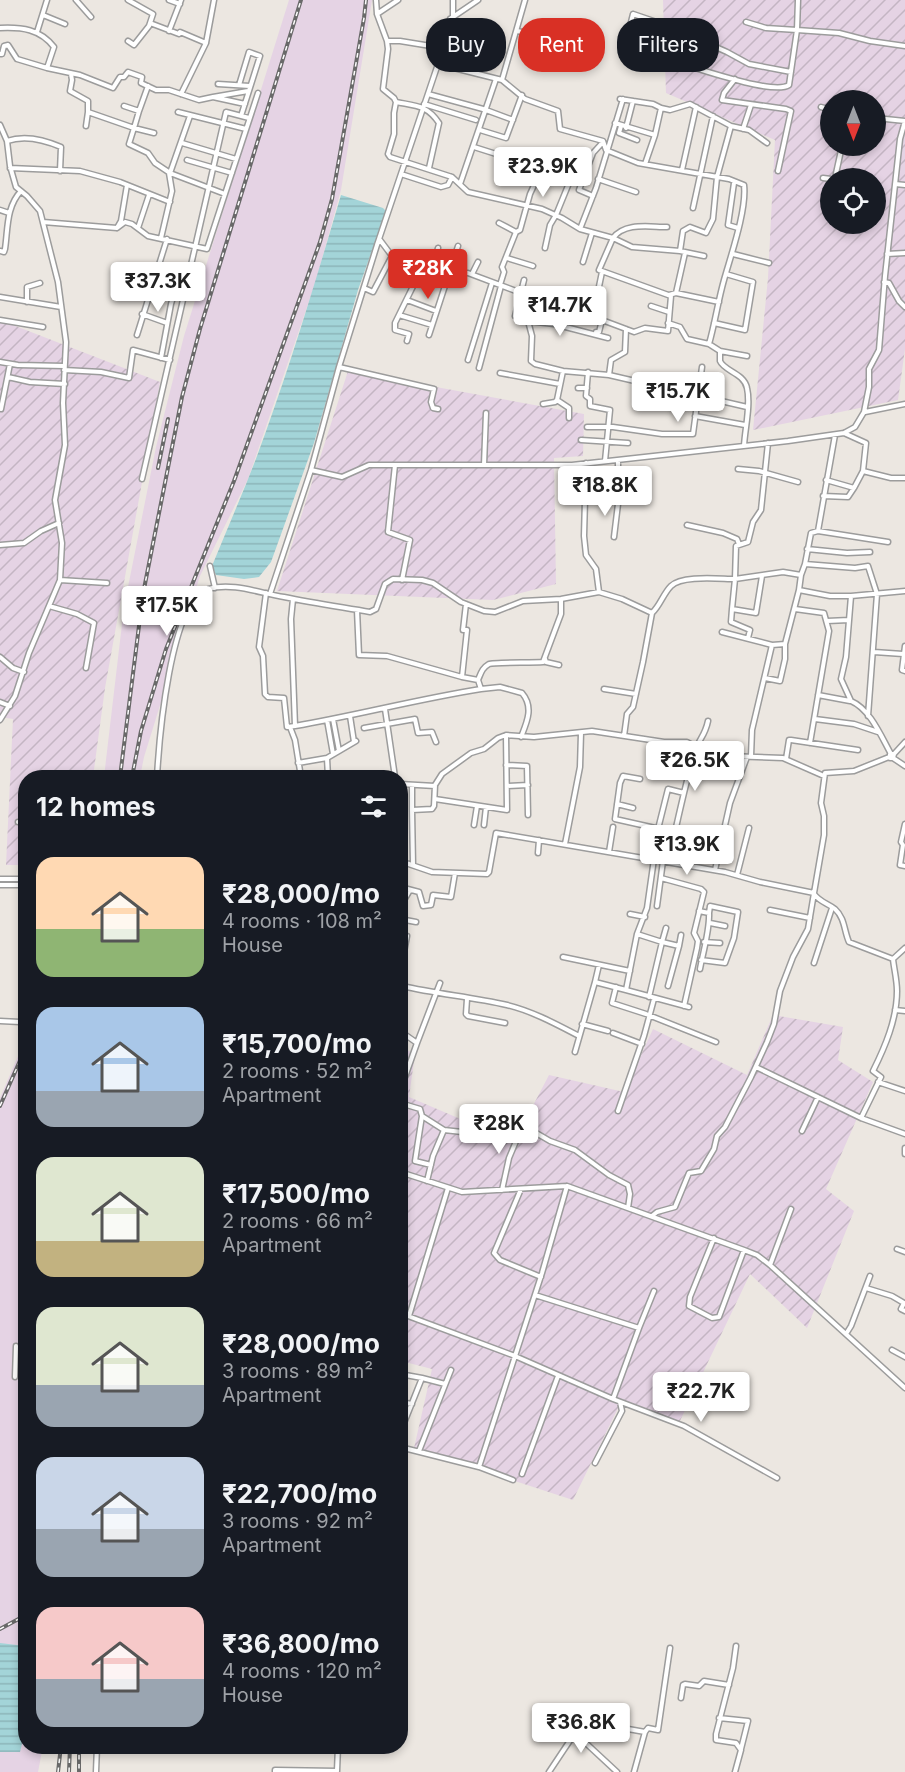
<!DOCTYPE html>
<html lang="en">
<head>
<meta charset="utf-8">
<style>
	:root { --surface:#171b24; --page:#242831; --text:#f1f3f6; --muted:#9ea1a6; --accent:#d93025 }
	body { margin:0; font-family:Inter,sans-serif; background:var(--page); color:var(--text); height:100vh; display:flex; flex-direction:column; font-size:22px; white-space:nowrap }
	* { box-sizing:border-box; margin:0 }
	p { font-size:20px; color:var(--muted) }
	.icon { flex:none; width:33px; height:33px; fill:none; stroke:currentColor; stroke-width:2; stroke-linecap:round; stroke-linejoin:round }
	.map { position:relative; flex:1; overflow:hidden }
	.panel { position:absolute; left:18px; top:770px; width:390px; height:984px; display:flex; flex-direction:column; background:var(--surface); border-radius:24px; box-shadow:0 3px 9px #0003 }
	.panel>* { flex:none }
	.banner { position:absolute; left:426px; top:18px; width:388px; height:54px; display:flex; gap:12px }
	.needle { width:39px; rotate:180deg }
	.controls { position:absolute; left:820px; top:90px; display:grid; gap:12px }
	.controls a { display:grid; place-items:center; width:66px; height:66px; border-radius:50%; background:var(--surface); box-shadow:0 3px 9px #0003; font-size:30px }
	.price { position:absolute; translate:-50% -51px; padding:0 14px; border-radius:6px; background:#fff; color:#222; font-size:20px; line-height:39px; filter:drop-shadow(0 2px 3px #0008) }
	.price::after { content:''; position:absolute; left:50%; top:36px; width:18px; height:14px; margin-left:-9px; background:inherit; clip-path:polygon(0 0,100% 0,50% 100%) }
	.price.on { background:var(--accent); color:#fff }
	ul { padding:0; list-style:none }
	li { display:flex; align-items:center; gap:18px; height:150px; padding:0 18px }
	li span { display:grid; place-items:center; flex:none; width:168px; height:120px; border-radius:18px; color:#555 }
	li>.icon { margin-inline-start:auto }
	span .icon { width:72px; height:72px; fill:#fffc; stroke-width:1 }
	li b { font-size:26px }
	h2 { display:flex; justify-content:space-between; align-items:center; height:72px; padding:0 18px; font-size:26px }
	.chip { padding:0 21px; border-radius:24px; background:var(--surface); box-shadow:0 3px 9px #0003; font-size:21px; line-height:54px }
	.chip.on { background:var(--accent); color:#fff }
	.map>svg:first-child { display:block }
</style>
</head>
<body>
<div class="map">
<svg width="905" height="1772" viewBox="0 0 905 1772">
	<defs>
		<pattern id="industrial-furrows" width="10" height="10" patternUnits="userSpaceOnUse" patternTransform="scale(1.5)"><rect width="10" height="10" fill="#e5d3e4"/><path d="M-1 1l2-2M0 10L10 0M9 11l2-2" fill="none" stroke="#c4b5c3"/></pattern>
		<pattern id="water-rules" width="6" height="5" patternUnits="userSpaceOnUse" patternTransform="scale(1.5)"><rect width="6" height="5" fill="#a3d4d8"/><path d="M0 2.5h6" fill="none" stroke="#8cb5b9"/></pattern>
	</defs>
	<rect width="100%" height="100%" fill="#ece7e1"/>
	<path fill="url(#industrial-furrows)" fill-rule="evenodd" d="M663,0H905V349L898,400L753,430L768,278L775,140L666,93ZM831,100H876V146H831ZM831,178H876V224H831Z
		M0,320L160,382L105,688L93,777H26L25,865H6L13,719L0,717Z
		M348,371L584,414L583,456L554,458L556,584L493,600L277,591Z
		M773,1015L843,1027L838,1060L873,1082L826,1189L854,1211L807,1328L750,1274L678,1425L621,1402L573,1500L414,1448L432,1369L401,1361L400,1047L415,1054L409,1097L514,1142L549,1075L624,1092L653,1029L747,1075Z"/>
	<path fill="#e5d3e4" d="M289,0H372L341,190L316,281L248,479L200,576L144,757L140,777H104L124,607L156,447L184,336Z
		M25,1040L26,1746H43L38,1772H0V1098Z"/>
	<path fill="url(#water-rules)" d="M341,195L383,208L386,211L358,290L314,443L271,562L259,577L244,579L216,575L212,566C227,529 243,493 257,456C289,370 315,283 341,195Z
		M0,1643L25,1646V1732L20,1752H0Z"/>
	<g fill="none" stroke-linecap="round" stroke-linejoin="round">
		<g stroke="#9c9c9c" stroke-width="7">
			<path id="minor" d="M76,0L91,17
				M169,0L180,4
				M376,0L377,14L387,41
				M453,0V16
				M798,0L797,30L839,33L870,41L905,46
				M377,14L398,0
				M43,15L65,24
				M150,23L179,34L180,32L206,43L214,0
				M671,27L665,51L627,38L633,14L671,27L727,52L749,64L791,72
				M0,28C22,27 40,29 54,47L47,68L17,59L8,45L4,46L2,54H0
				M169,31L181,0
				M517,31L548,37
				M37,32L47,0
				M128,41L134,45L149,26L153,14L128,0
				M443,48L400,41H387L388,49L383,89L394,98L396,102L394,113V134L388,154L390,157L452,177L468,192L542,209L562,218L580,229L613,238L599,270L671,296L668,331L645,328L634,332L602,320
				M438,64L502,80L525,0
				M688,66C708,71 774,95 789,85L797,30L766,28L746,22
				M47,68L80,75L113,88L120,77H124L128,72L142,77L141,83L156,90H169L199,100L213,97
				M71,74L72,80L70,91L88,101V112L134,128L139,111
				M735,79L724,93L722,100L786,109L791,111L778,171
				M502,80L525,99L558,111L560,129L603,141L606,150L638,163L729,179L744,185C747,209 731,255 724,280C718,301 715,323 709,344
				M218,84L250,86
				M239,85L249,52L260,56L241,116
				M181,94L206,43
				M428,94L483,109
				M620,99L653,104L661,108L655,135L645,164
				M396,102C416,106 427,105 439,123L429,168
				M245,104L213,97L248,91
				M424,104L476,120
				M124,106L139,111L148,86
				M821,107L831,110
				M661,108L670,110L690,104L731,126
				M486,110L513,120
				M178,112L246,129
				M876,118L905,121
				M615,123L655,135
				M0,125L7,141L10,166L16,187L27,196L40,211L58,282L66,342L63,403L65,445L55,500L62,543L60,580L29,653L15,696L0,720
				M86,126L88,112
				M621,126L619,133L637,140
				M626,128L633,101
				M743,129L751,105
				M480,130L506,138L522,95
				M154,133L134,128L129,144L148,153L155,163L170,173L225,194
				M7,141C24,135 45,140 61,147L60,171
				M182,143L236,159
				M474,147L512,159
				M187,160L232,173
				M10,168L80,171L120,182L170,202
				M682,170L696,107
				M170,173L190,116
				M401,174L441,187L448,185L452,177
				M823,178L831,179
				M835,178L842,146
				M598,179L636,192
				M734,183L728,225L738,228
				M460,184L496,79
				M895,184L905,185
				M593,196L579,190L593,153L603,142
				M693,208L713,116
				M0,210L9,213
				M43,222L117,228L121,221L127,185
				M499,223L516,232
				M667,227C649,227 625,222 613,238L632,247L680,251L704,256
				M117,228L125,222L132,224L148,236L207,249L258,93
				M138,228L149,195
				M580,229L596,188L623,99
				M161,238L172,191L169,173
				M545,248L550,225L556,215L576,166
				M0,251L4,252L5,249C8,229 6,207 21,191
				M680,251L683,231L690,227L706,233L713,219L717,177L731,126L749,130L767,143
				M733,254L769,263
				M887,254L905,253
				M392,256L403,265L438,273H468L532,297L528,321L532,336L531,361L535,364L563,371L609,375L747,407
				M507,258L533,266
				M583,262L592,233
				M158,268C165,271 175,273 178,281L171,304L161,358
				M432,272L438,248
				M472,274L478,262
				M524,280L515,316L529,319
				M884,282L889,283L899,301L905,307
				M500,285L504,272L502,267L516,232L520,230L530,194L536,181
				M364,288L373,292L392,256L380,240
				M676,293L685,253
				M669,295L676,293L719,302
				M0,297L61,307
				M532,297L547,298
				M407,300L436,311
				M27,302V287L40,283
				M651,306L669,312
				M142,314L167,323
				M399,315L432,325
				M0,320L43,327
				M528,321L554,324L608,338
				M668,323L680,327L687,339L709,344L720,351
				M714,323L745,330L753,282L726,274
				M596,332H599L602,320L600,318L596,301L602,272
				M137,335L167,239
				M429,335L458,246
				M407,341L409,334L395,330V323L421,270
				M468,360L492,283
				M0,362L18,365L64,366
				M339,367L434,389L431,402L433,408L438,409
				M479,368L501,286
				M64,370L101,372L129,378L133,350L170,360
				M588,372L586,396L590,399V406L610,410L605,461
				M500,373L560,384
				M609,375L611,360L625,352L626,329
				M8,377L30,382L65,384
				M578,388H587
				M557,400L569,408V418
				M543,404L555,402L557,400L563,371
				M1,409L10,364
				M865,412L905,404
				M695,416L745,425
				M587,427H613L662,434H693L702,367
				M581,440L628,443
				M744,446C745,428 751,405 747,388C744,373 724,371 720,361C720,360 720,353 720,351L747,356
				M586,463L584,536L586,555L596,569L599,592
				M395,465L388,532L410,540L402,580
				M484,465L486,413
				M738,469L759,471L798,482
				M311,470L342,477L369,465H572L788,441L844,433L855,427L864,412L869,387V369L879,350L885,276L900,139L905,121
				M863,471L891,478H905
				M142,479L226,112L249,118
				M826,480L854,488L863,471L866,443L844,433
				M823,496L848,497L854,488
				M687,525L723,533L737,539L739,544
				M818,531L835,435
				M614,537L618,504V460
				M0,545L24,543L41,531L59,523
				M807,549L847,553L870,552
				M805,564L855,568L868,566L877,594L868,716
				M210,566L215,588
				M801,575L805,564L811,533L818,531L888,542
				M762,576L756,613L732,609L735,579L783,572L801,575L799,590L830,596H851L846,657L841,679L851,701C870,709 881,736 891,754
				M60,580L107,583
				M266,593L259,647L263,656L265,694L268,697L284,698L287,727L295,726L291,619L293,599
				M270,594L311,470L339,367L377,245L438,64L450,19L478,0
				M851,596L905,591
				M49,606L77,614L94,623L86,668
				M732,609L731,622L750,630L748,638
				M795,609L824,613L829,631L810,743
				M357,610L359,655L387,656L462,677L467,630H463L466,604
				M827,621L849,620
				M722,632L772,645L785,644L799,590
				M905,646L902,670L905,671
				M874,652L903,654
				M0,657L13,668L24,672
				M545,659L546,662L559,665
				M462,677L478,680L481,689L500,687L522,693C534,707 527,722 521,737
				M765,678L780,681L785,659V644
				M478,680C481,673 482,668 489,664C494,662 533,663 543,662L561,614V599
				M604,689L636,694
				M818,695L850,701
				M0,702L10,706
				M385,709L395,777
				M350,716L354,742
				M333,719L339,751
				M815,719L854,724L878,732
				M327,720L333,754
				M295,726C358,715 418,699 481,689
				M290,727L295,740L301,777
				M364,728L415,719L418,733L432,732L436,742
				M624,736L627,714L633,707L643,662L652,613
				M894,754L893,758H890V754H894L905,742
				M751,756L752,730L772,645
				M327,758L328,777
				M893,758L905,766
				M786,759L789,740H791L858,750
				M298,763L327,758L356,741
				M506,765L527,766L528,815
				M157,777C159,741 170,600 208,589C233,582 259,593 284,597C313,603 341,607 370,612L376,609L385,584L393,579L422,580L433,583L461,602L484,611L495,612L523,601L561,599L599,592L622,599L652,613C660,606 663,594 671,586C682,575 719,579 735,579L736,546L748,542L753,522L761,510L768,443
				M640,779L623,776L620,783L615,819L673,832
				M400,784L435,786
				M507,786L528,785
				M435,799L507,810L506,735
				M617,804L633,808
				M412,810V785
				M18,822H26
				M905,824L901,842L903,845L900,865L905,866
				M474,825L477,806
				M484,825L486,807
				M658,829L668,789L684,793
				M565,844L580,767L581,733
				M609,852L613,827
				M538,853L539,840
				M654,859L647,908L637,934L626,990L689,1007
				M400,861L432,872L487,874L489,872L496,833L725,872L760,882L814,893L824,835V816L821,803L825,773L854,771L889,757
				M668,862C677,825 684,788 695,751C699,739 705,736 708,721
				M413,865L412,810L432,809L434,806L435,785L442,774L471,753L484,749L498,738L506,735L534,737L592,731L664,742H687L702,750L728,756L783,758L824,776
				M715,870L730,803L747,757
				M737,875L749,828
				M661,878L701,889L704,892L694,933L698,941L697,948L684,1006
				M0,879H26
				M0,885H26
				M400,887L419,892L423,906L431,905L433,895L451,897L455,873
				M814,894C820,902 827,903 835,909C845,918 844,931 849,942L893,959
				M657,906L663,861
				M400,907L410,890
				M770,910L810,918
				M699,911L709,913C710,930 703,952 700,969
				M630,914L645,917
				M400,919L416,922
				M710,923L725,926
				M666,928L662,942L679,946L668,986
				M637,934L662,942L649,997
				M704,942L720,943
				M679,946L681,935
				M563,957L630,971
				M893,959L905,948
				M701,960L725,963L734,938L738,912L710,906L709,913
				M814,963L832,908
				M400,973L407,936
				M595,982L599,965
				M400,983L402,986C437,994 472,997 507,1005C532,1011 556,1024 579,1036
				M616,987L612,1003L646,1014L716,1042
				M467,999L466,1014L468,1016L505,1023
				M895,1010L905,1011
				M0,1021L20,1022L26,1016
				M582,1024L608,1031
				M400,1031L417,1043L400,1091
				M613,1033L642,1044
				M417,1043L440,983
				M575,1052L595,982L626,990
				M756,1067L861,1118L905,1134
				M878,1082L905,1091
				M400,1103L420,1109L422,1116L444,1130L433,1156L427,1181
				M618,1111L644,1036L654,999
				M422,1116L415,1161L431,1165
				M861,1118L881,1077L873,1071C885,1047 897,1019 897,991C897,980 894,969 893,959
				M444,1130L462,1132L489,1117L503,1119L531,1130L550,1141L575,1150L609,1175L628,1185L630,1194L628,1208
				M802,1131L818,1097
				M905,1148V1154
				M400,1172L462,1192L567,1186L744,1250L757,1255L770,1265L905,1388
				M521,1189L494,1253L500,1260L541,1277
				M502,1190L509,1158L522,1127
				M652,1216L657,1212L675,1207L689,1173L701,1171L714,1149L717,1136L725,1127L751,1077L767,1042L774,1024L780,991L793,957L808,929L814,893
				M714,1238L690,1297L689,1306L712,1318L719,1317L744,1250
				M897,1249L905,1252
				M770,1265L791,1209
				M866,1288L892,1296L904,1303L901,1309L905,1311
				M400,1313L515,1356L613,1399L639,1328L535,1295
				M409,1316L448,1188
				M639,1328L654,1291
				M846,1334L851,1326L870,1276
				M892,1350L905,1357
				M400,1374L422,1378L400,1433
				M15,1377L16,1346
				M422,1378L445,1384
				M613,1399L684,1426L777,1478
				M400,1402L412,1404
				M400,1447L479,1467L542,1273L567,1186
				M419,1451L451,1370
				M595,1463L622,1411L620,1402
				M479,1467L513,1480
				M522,1474L558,1376
				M681,1698L683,1685L685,1684L699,1686L704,1681L729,1685
				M719,1718L748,1721L741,1749
				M600,1724L645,1732L634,1772
				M645,1732L648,1728L658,1730L670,1648
				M96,1772L97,1746
				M275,1772V1770L337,1771L338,1746
				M549,1772L575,1733L617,1772
				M735,1772L741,1750L736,1743L716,1740V1734L733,1668L736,1646"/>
		</g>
		<use href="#minor" stroke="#fff" stroke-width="4"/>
		<g stroke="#696969" stroke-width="4">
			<path id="rail" d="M158,468L168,419
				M120,777L143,594L182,397L200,329L301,0
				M132,777L141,731L166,649L234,481L320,242L332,199L364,18L366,0
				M0,1106L26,1047
				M0,1629L26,1615
				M79,1746V1772
				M58,1772L61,1746
				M69,1772L70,1746"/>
		</g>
		<use href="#rail" stroke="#fff" stroke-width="1.5" stroke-dasharray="4.5" stroke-linecap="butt"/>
	</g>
</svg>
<div class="controls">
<a><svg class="needle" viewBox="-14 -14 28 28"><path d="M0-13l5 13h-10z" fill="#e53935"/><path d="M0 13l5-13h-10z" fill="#9ea1a6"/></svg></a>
<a><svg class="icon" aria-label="locate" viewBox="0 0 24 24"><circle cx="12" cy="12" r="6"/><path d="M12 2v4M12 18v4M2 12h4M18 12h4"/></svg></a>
</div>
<b class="price" style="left:543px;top:198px">₹23.9K</b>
<b class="price on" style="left:428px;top:300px">₹28K</b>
<b class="price" style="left:158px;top:313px">₹37.3K</b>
<b class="price" style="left:560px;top:337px">₹14.7K</b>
<b class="price" style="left:678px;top:423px">₹15.7K</b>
<b class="price" style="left:605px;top:517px">₹18.8K</b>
<b class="price" style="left:167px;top:637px">₹17.5K</b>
<b class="price" style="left:695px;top:792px">₹26.5K</b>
<b class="price" style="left:687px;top:876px">₹13.9K</b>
<b class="price" style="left:499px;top:1155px">₹28K</b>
<b class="price" style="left:701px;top:1423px">₹22.7K</b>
<b class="price" style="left:581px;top:1754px">₹36.8K</b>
<div class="banner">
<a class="chip">Buy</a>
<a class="chip on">Rent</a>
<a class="chip">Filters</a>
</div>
<section class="panel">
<h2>12 homes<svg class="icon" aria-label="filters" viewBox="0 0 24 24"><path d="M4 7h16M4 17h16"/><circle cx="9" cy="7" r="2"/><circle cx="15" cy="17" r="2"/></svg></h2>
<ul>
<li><span style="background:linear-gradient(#ffd9b3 60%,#8fb573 0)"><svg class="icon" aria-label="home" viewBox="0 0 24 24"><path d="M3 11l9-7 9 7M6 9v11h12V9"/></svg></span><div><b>₹28,000/mo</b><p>4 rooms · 108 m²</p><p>House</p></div></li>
<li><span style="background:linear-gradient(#a9c7e8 70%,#9aa5b1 0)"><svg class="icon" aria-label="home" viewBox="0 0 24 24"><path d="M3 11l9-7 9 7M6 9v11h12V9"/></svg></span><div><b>₹15,700/mo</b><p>2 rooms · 52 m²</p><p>Apartment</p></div></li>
<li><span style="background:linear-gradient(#dfe7d0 70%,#c2b280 0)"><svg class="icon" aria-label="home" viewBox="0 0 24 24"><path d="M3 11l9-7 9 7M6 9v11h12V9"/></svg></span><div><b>₹17,500/mo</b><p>2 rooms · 66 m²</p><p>Apartment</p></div></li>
<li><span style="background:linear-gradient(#dfe7d0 65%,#9aa5b1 0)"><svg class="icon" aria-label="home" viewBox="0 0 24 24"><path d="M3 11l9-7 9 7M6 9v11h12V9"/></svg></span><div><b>₹28,000/mo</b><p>3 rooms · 89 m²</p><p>Apartment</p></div></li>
<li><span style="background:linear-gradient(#c9d6e8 60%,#9aa5b1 0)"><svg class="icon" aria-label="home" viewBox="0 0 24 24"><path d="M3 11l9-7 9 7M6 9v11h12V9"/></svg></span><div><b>₹22,700/mo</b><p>3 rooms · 92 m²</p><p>Apartment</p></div></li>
<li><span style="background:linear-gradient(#f6c9c9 60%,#9aa5b1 0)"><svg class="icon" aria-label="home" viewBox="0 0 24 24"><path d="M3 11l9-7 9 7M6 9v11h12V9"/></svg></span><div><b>₹36,800/mo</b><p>4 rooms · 120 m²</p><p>House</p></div></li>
</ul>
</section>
</div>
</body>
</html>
